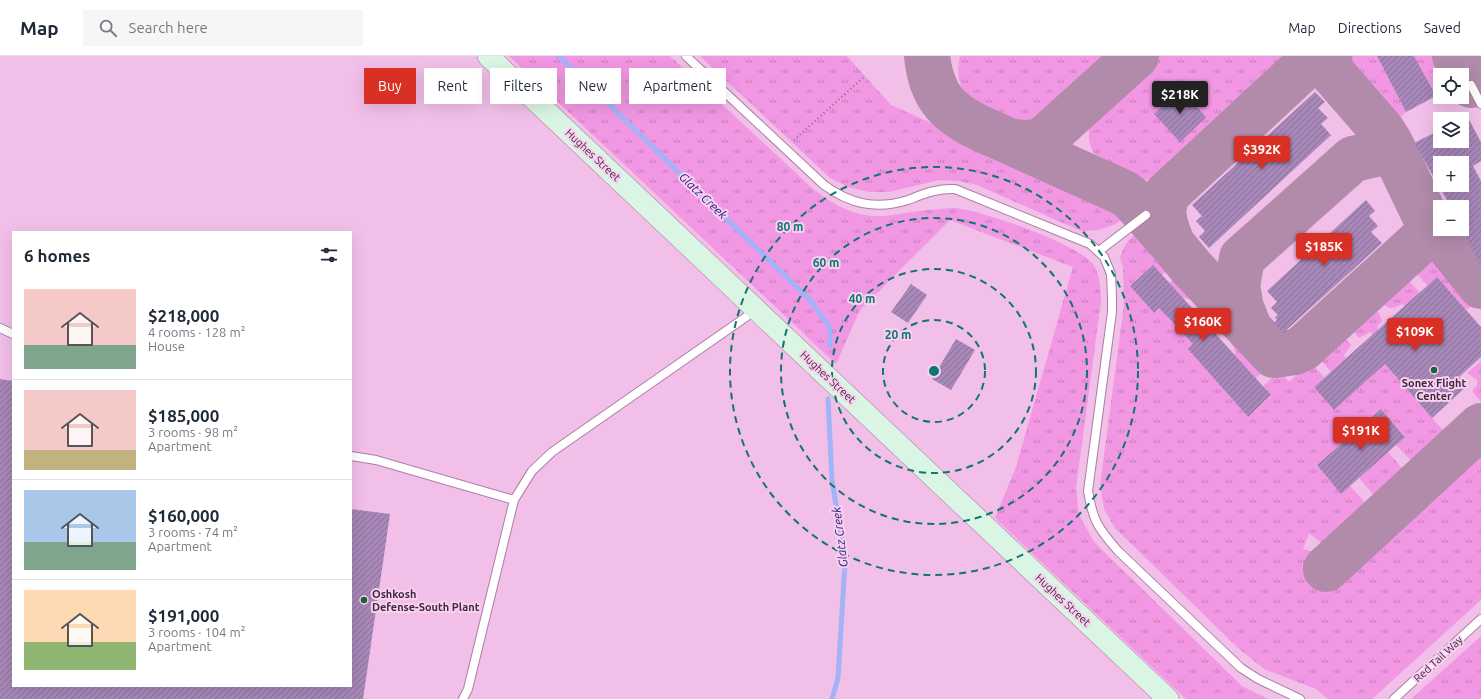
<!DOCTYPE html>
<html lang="en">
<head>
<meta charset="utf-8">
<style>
	:root { --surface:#fff; --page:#f6f6f7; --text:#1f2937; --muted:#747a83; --line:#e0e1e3; --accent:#d93025 }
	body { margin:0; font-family:Ubuntu,sans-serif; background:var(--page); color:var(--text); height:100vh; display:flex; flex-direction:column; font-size:15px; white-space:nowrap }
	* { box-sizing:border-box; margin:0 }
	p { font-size:13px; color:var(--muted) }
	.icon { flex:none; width:22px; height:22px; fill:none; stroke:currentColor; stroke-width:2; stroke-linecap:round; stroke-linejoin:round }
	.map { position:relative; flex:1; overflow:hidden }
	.sheet { position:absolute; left:12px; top:175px; width:340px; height:456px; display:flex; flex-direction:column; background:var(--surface); border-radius:0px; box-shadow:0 4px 16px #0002 }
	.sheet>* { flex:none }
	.hud { position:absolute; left:364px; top:12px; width:380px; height:36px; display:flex; gap:8px }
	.fabs { position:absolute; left:1433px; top:12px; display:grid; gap:8px }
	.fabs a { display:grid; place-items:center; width:36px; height:36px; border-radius:0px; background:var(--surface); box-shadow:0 4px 16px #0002; font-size:20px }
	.price { position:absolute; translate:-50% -34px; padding:0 9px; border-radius:4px; background:var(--accent); color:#fff; font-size:13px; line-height:26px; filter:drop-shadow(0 1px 2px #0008) }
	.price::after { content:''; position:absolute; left:50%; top:24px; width:12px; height:9px; margin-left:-6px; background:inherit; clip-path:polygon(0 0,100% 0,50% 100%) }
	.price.on { background:#222; color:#fff }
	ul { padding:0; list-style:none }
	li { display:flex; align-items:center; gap:12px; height:100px; padding:0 12px }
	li+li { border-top:1px solid var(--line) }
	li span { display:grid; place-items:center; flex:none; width:112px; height:80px; border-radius:0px; color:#555 }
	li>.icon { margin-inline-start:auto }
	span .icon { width:48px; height:48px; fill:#fffc; stroke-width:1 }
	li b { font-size:17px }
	h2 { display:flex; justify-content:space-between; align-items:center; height:48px; padding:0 12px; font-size:17px }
	.pill { padding:0 14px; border-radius:0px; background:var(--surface); box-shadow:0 4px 16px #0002; font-size:14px; line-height:36px }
	.pill.on { background:var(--accent); color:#fff }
	header { display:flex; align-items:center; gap:24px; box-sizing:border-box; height:56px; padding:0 20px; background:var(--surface); border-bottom:1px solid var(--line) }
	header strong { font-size:19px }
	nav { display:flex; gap:22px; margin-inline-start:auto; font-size:14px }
	.search { width:280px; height:36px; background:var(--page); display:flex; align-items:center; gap:10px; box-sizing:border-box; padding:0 14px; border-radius:0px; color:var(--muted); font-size:15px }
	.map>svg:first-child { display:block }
</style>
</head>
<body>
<header>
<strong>Map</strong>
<div class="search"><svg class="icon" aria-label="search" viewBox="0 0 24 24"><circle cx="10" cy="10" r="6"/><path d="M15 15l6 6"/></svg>Search here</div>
<nav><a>Map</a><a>Directions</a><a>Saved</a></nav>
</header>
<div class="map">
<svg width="1481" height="643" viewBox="0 0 1481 643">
	<defs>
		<pattern id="grass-tufts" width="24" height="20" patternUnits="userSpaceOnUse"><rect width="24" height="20" fill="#f297e3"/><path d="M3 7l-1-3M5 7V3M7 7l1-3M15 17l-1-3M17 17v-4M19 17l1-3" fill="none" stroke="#c57bb9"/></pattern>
		<pattern id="building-hatch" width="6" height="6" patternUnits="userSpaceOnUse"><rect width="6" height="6" fill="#a888b9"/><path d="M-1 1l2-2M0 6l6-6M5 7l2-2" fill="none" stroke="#8a6f97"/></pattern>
	</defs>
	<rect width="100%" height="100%" fill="#f2bfe8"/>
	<path fill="url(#grass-tufts)" d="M509,0H670L812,132C832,148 856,162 883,160C898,159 913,155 928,154C937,154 947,152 956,152C985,156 1073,186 1092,207C1101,217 1100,233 1101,245L1076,432L1079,459L1094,486L1242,630L1268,643H1186L995,462L1016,411L1073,211L950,164L860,254L836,308Z
		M700,0H847L891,49L1132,156C1116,170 1103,175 1081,175L977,129L959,125L939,124L889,136H869L848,131L830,122Z
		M960,0H1116L1048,62C1039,67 1026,74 1016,72C1010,71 1004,67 998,65C970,52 953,33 960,0Z
		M1156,0H1303L1175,116C1162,121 1146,125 1133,124C1127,124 1121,120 1116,117C1094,106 1082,86 1093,62C1101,45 1141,14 1156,0Z
		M1343,0H1377L1406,56L1395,66H1392L1344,11Z
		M1414,0H1441L1452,19H1440V41H1453L1444,44L1436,40Z
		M1150,174L1178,205L1162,219L1152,209L1130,230L1154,257L1177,236L1169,227L1185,213L1207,235L1197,244L1183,242L1165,259L1187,282L1205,266L1204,251L1214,242L1236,267L1227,276L1211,272L1188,293L1213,320L1235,298L1233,283L1242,274L1272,307L1256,322L1247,312L1224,334L1248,361L1271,340L1263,330L1280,315L1289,326L1310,306L1324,321L1314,331L1335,353L1361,329L1340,307L1331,316L1316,298L1340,277L1351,289L1344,299L1346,302L1366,325L1393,301L1370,276L1359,282L1348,270L1372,249L1380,259L1382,265L1377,271L1378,274L1407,308L1395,320L1449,381L1417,411L1396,389L1405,380L1381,353L1354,375L1379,404L1388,396L1408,419L1379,445L1359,422L1368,414L1343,386L1317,409L1341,437L1350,430L1371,453L1332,489L1325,490L1309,477L1303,493L1313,496L1319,500L1312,507L1332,527L1481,391V544L1372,643H1328L1316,633L1264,613L1238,592L1115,472L1104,453L1100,429L1124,249L1123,211L1120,202C1126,185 1131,177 1150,174Z
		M1432,194H1445L1481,241L1468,253L1460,251L1462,249L1437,221L1428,230L1412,212Z
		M1404,219L1420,237L1429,277L1402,248C1389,255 1388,253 1378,242Z
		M1481,305V346L1472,335L1477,329V324L1467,317Z
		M1481,580V643H1411Z"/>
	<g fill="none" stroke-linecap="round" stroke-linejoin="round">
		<path stroke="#a2b3f8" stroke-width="5" d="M559,0L811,245L830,272V290
			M828,343L832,424L845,506L838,622L832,643"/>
		<path stroke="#b28aaa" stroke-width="46" d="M927,0C929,18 933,34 945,48C962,67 990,76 1013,87C1050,104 1087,120 1124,137L1133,144L1172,188
			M1316,0L1166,139L1163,156L1165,168L1172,188L1191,211L1274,299L1295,296L1303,292L1427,179L1428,172L1425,160L1390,87L1381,73L1334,19L1330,11L1329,0
			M1455,0L1471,29
			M1006,84C1020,88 1029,88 1043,84L1136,0
			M1425,160L1481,230
			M1250,274L1241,252L1237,230L1242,202L1353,103L1384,96L1392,97L1397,100
			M1326,513L1481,370"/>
	</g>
	<path fill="url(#building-hatch)" fill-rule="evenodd" d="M1377,0H1414L1436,40L1406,56Z
		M1181,33L1206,61L1180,86L1154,58Z
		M1315,36L1325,46L1318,52L1328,62L1321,68L1331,79L1209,192L1199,181L1205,175L1196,165L1202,160L1192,149Z
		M1467,60L1481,86V105L1473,110L1481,125V210L1461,173H1463L1462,151H1451L1414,87L1440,74V85H1462V63H1460ZM1440,107H1462V129H1440Z
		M1366,144L1375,155L1369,160L1378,170L1371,176L1382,187L1283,277L1274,267L1277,264L1275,261L1278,259L1271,252L1277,246L1267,235Z
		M1153,209L1271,339L1248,361L1188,293L1193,288L1159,252L1154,257L1130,230Z
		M1437,221L1481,271V301L1459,321L1467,330L1432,362L1385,308L1334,354L1314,331Z
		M911,228L927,239L908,267L891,256Z
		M956,283L975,294L951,334L932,323Z
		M0,323L13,325V630H351V453L390,458L363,643H0Z
		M1381,353L1405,381L1341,438L1317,409Z"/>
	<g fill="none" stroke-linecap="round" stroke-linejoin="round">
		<g stroke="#ad7da4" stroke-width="10">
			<path id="lane" d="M686,0L824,129C850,148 876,154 908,144C924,138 937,132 955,133L1090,188L1104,201L1111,218L1112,241V256L1088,435C1093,465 1098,472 1118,495L1241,612L1258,623L1300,643
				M1471,29L1481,48
				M1099,195L1146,159
				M0,272L13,278
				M351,400L376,404L514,444L532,415L552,396L756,254
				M463,643L468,633L514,444
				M1394,643L1481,563"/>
		</g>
		<g stroke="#ad7da4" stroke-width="22">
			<path id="secondary" d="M488,0L1168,643"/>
		</g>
		<path stroke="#93708c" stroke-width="2.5" stroke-dasharray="1 3" stroke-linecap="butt" d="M794,84L865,20"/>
		<use href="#lane" stroke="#fff" stroke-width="8"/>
		<use href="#secondary" stroke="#daf5e3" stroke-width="21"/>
	</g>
	<g fill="none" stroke="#0f766e" stroke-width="2" stroke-dasharray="7 5">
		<circle cx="934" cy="315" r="51"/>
		<circle cx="934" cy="315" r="102"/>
		<circle cx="934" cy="315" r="153"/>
		<circle cx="934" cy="315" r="204"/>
	</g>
	<g fill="#126637" stroke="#f9d0f1" stroke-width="1.5">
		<circle cx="1434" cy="314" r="4"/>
		<circle cx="364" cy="544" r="4"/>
	</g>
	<g text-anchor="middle" stroke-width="4" stroke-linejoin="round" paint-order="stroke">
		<g font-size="11" fill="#3e2a3a" stroke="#f9d0f1">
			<text transform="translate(593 99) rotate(43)" y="4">Hughes Street</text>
			<text transform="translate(828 321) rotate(43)" y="4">Hughes Street</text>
			<text transform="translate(1063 544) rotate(43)" y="4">Hughes Street</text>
			<text transform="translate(1438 603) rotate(-43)" y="4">Red Tail Way</text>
		</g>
		<g font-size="11" font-weight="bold" fill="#3e2a3a" stroke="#f9d0f1">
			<text x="1434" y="331">Sonex Flight<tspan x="1434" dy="13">Center</tspan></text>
			<text x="372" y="542" text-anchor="start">Oshkosh<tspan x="372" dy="13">Defense-South Plant</tspan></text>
		</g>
		<g font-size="12" font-style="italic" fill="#1d197d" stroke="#f9d0f1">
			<text transform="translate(703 140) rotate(44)" y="4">Glatz Creek</text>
			<text transform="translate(840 481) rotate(-97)" y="4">Glatz Creek</text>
		</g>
	</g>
	<circle cx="934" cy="315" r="6" fill="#0f766e" stroke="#f9d0f1" stroke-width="2"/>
	<g font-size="12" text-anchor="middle" font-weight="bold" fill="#0f766e" stroke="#f9d0f1" stroke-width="4" stroke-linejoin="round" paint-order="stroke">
		<text x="790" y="175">80 m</text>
		<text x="826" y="211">60 m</text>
		<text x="862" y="247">40 m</text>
		<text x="898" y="283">20 m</text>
	</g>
</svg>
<div class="fabs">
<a><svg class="icon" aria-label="locate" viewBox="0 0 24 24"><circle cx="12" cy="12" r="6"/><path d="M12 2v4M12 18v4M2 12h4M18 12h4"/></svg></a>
<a><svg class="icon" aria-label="layers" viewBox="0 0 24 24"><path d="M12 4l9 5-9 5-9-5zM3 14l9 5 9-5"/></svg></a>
<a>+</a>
<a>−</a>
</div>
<b class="price on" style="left:1180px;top:59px">$218K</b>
<b class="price" style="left:1262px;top:114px">$392K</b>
<b class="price" style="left:1324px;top:211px">$185K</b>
<b class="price" style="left:1203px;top:286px">$160K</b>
<b class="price" style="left:1415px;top:296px">$109K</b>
<b class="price" style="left:1361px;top:395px">$191K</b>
<div class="hud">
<a class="pill on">Buy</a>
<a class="pill">Rent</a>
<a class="pill">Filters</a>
<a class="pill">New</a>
<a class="pill">Apartment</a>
</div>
<section class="sheet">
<h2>6 homes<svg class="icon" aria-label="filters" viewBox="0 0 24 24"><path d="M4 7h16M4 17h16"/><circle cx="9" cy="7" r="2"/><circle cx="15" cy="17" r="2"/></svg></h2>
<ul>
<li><span style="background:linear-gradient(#f6c9c9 70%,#7fa58c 0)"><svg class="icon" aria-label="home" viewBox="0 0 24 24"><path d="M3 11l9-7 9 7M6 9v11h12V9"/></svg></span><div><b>$218,000</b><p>4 rooms · 128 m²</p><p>House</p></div></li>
<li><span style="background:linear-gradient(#f6c9c9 75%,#c2b280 0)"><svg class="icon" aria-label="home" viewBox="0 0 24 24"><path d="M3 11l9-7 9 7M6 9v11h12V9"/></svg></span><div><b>$185,000</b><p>3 rooms · 98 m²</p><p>Apartment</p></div></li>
<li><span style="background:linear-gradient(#a9c7e8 65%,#7fa58c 0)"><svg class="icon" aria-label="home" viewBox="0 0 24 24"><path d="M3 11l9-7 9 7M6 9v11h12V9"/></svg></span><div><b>$160,000</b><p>3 rooms · 74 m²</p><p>Apartment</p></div></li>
<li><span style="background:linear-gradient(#ffd9b3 65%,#8fb573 0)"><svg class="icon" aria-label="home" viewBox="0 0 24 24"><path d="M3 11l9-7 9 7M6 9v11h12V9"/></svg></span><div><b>$191,000</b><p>3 rooms · 104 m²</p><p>Apartment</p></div></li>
</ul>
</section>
</div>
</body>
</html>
